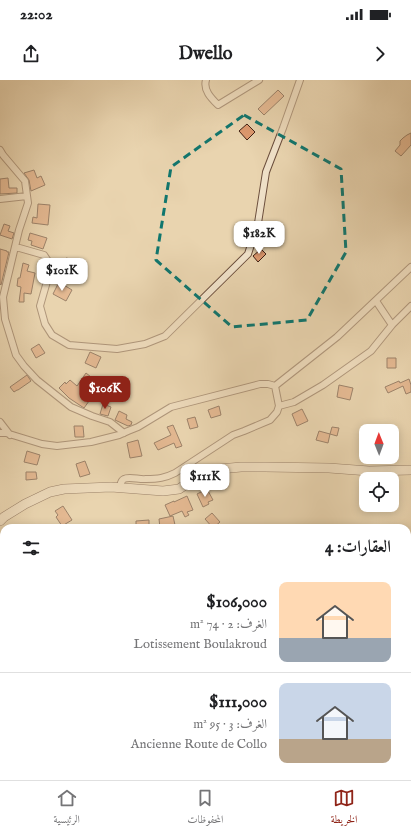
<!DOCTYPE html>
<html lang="ar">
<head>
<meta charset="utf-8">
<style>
	:root { --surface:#fff; --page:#f6f6f6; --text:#202124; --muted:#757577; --line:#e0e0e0; --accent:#8f2418 }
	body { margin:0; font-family:"IM FELL English",Amiri,serif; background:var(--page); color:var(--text); direction:rtl; height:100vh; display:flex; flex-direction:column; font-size:15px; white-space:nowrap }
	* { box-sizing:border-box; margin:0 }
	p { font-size:13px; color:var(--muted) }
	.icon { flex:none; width:22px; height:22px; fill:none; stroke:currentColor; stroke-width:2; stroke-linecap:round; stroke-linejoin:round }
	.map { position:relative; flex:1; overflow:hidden; direction:ltr }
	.panel { position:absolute; left:0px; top:444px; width:411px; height:256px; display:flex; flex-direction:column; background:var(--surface); border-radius:12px 12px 0 0; box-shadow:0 2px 10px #0003; direction:rtl }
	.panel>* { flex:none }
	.needle { width:26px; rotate:359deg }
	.buttons { position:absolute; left:359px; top:344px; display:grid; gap:8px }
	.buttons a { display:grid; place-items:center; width:40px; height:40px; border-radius:8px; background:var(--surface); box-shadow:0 2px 10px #0003; font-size:20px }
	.price { position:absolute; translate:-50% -34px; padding:0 9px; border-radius:8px; background:#fff; color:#222; font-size:13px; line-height:26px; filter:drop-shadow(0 1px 2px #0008) }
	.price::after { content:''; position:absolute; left:50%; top:24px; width:12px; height:9px; margin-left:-6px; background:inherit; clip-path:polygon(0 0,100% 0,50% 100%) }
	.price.on { background:var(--accent); color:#fff }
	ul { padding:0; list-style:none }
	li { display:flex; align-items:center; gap:12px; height:100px; padding:0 20px }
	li+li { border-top:1px solid var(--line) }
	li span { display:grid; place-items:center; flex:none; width:112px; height:80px; border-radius:8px; color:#555 }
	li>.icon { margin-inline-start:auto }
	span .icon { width:48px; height:48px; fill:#fffc; stroke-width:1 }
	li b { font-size:17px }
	h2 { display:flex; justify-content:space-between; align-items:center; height:48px; padding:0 20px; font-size:17px }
	.status { display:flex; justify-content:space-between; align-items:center; height:28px; padding:0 20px; background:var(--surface); direction:ltr }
	.status svg { height:11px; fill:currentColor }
	header { display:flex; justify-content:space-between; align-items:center; height:52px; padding:0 20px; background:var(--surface); font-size:18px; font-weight:800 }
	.tabs { display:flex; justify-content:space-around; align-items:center; height:56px; border-top:1px solid var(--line); background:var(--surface); font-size:11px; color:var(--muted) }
	.tabs a { display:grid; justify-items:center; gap:2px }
	.tabs .on { color:var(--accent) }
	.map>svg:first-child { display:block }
</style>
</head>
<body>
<div class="status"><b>22:02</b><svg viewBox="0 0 49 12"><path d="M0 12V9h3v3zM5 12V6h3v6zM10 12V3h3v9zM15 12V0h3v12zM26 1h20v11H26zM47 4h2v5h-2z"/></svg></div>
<header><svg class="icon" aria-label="forward" viewBox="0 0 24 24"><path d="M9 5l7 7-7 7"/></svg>Dwello<svg class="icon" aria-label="share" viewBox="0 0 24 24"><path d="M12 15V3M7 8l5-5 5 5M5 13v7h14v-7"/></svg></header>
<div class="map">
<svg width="411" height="700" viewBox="0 0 411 700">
	<rect width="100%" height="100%" fill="#e9d4af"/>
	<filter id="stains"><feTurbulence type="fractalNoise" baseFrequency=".005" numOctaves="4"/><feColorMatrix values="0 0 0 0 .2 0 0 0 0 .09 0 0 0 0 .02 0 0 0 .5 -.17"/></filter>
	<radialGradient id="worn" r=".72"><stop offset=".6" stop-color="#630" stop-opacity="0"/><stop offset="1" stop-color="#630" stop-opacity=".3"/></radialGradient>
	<path fill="#bdbb86" stroke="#7e6e4e" d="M411,531V643H407V534Z"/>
	<path fill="#de996f" stroke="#3f2015" d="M278,10L284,16L264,35L258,29Z
		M247,44L255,52L247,60L239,51Z
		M411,53V65L401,76L395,71L400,65V61L403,58L407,55Z
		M34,90L37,98L41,96L45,105L31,111L29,100L24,93Z
		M8,98L9,108H17V113L0,114V99Z
		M38,124L50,125L48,145L32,143L33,137L37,138Z
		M4,144L10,146L8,151L14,153L12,159L0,155Z
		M30,153L47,158L43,169L31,165L32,161L28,160Z
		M0,169L7,171V172H9L1,205L0,204Z
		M261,169L266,174L258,182L253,176Z
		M66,178L75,180L71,195L63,193Z
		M23,183L29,185L27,191L35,193L31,214L24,213V222H19L21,207L17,206L18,198H20Z
		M59,202L72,210L66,221L53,214Z
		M39,264L45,273L36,278L31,269Z
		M90,272L101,277L96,288L85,283Z
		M387,278H396V288H387Z
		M86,293L91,297L89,299L93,302L91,305L97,310L84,328L69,318L59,308L65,302L66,304L70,300L77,306Z
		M27,295L31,301L18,310H17L14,312L10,307Z
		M409,299L411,305V312L406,314L403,306L388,313L385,307L399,301L400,303Z
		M339,305L353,308L350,320L337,317Z
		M103,324L111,327L108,336L100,334Z
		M219,326L221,335L211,338L208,330Z
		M302,329L308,341L297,346L292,334Z
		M119,331L127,335L126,339L132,342L131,345L128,346L115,340Z
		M195,337L198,347L190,349L187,339Z
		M173,345L182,366L176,368L174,363L158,370L154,363L171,355L167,347Z
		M74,346H83L84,357H75Z
		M332,347L339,348L337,356L330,354L328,363L316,360L319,351L330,354Z
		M138,360L142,376L130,378L127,363Z
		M27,371L40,375L37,385L24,382Z
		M85,381L90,394L80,397L76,384Z
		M26,392H36L37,399L26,400Z
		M207,409L213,420L208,422L209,424L203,427L197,414Z
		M187,416L193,430L187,432L189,435L185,437L182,431L170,436L165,425L174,421V422Z
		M63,426L72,440L62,446L56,437L58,435L55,431Z
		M212,433L220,442L213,448L205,439Z
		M173,436L175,445L167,446L168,448H160L159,439Z
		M149,440V448H136V441Z"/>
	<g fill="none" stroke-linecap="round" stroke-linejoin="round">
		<g stroke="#6a4d3c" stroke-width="8">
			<path id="street" d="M206,0C203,10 211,18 218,25L259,0
				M0,70L3,75L25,101L28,123L19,150L3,217L5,239L16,275L24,286L37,300L71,327L92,336L110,342L124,353
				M0,119L27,116
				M16,167L44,175L50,184L48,198L40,226L45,244L52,255L69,265L117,269L145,264L165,256L248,174L258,143L266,92L283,48L300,0
				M376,221L392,245
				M275,306L337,257L411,187
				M279,326L294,322L323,305L371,271L392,245L411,226
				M0,342L10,355
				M0,353H6L42,364L57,366L91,362L119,355L128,351L138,347L171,327L260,304H268L275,306
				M120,408C121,404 120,401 124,399C129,396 140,400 146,399C158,399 165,398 175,393L233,355L244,351L270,340L277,332L279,326L275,306"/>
		</g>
		<g stroke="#3f2015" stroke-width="10">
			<path id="secondary" d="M0,441L4,437L25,424L50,412L64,409L111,407L163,411L179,409L191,401L220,389L241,387H265L329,388L369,391L411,390"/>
		</g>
		<use href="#street" stroke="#f1e3cb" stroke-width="6"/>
		<use href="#secondary" stroke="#f1e3cb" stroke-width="9"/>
	</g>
	<path d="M0 0H411V700H0ZM244,35L341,89L346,172L307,240L232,247L156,180L171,87Z" fill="#e9d4af" fill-opacity=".55" fill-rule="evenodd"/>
	<path fill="none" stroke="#0f766e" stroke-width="3" stroke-dasharray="8 5" stroke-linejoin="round" d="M244,35L341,89L346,172L307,240L232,247L156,180L171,87Z"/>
	<rect width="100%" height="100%" filter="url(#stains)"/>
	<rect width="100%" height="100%" fill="url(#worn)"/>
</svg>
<div class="buttons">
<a><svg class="needle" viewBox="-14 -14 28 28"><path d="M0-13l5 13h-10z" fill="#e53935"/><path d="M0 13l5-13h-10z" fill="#757577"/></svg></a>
<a><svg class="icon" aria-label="locate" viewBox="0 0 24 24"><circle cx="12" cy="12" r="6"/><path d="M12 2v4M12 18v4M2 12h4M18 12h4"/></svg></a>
</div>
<b class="price" style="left:259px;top:175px">$182K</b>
<b class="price" style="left:62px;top:212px">$101K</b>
<b class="price on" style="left:105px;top:330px">$106K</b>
<b class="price" style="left:205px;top:418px">$111K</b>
<section class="panel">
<h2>العقارات: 4<svg class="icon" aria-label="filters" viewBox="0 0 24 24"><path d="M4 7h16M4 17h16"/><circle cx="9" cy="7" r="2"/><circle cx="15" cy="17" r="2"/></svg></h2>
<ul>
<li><span style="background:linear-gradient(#ffd9b3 70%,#9aa5b1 0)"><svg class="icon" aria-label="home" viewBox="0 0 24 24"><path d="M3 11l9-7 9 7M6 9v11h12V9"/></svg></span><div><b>$106,000</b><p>الغرف: 2 · 74 m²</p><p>Lotissement Boulakroud</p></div></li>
<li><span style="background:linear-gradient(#c9d6e8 70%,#b9a48a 0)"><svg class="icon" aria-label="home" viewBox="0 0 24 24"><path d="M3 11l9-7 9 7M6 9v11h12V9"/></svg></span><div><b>$111,000</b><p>الغرف: 3 · 95 m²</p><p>Ancienne Route de Collo</p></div></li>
</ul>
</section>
</div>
<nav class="tabs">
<a class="on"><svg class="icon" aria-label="map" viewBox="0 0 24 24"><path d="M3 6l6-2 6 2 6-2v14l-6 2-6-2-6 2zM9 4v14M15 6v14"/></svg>الخريطة</a>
<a><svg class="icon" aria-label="saved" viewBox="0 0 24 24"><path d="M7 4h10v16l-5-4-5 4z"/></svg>المحفوظات</a>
<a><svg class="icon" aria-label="home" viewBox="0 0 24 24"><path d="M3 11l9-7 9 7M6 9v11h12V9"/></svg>الرئيسية</a>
</nav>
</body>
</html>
